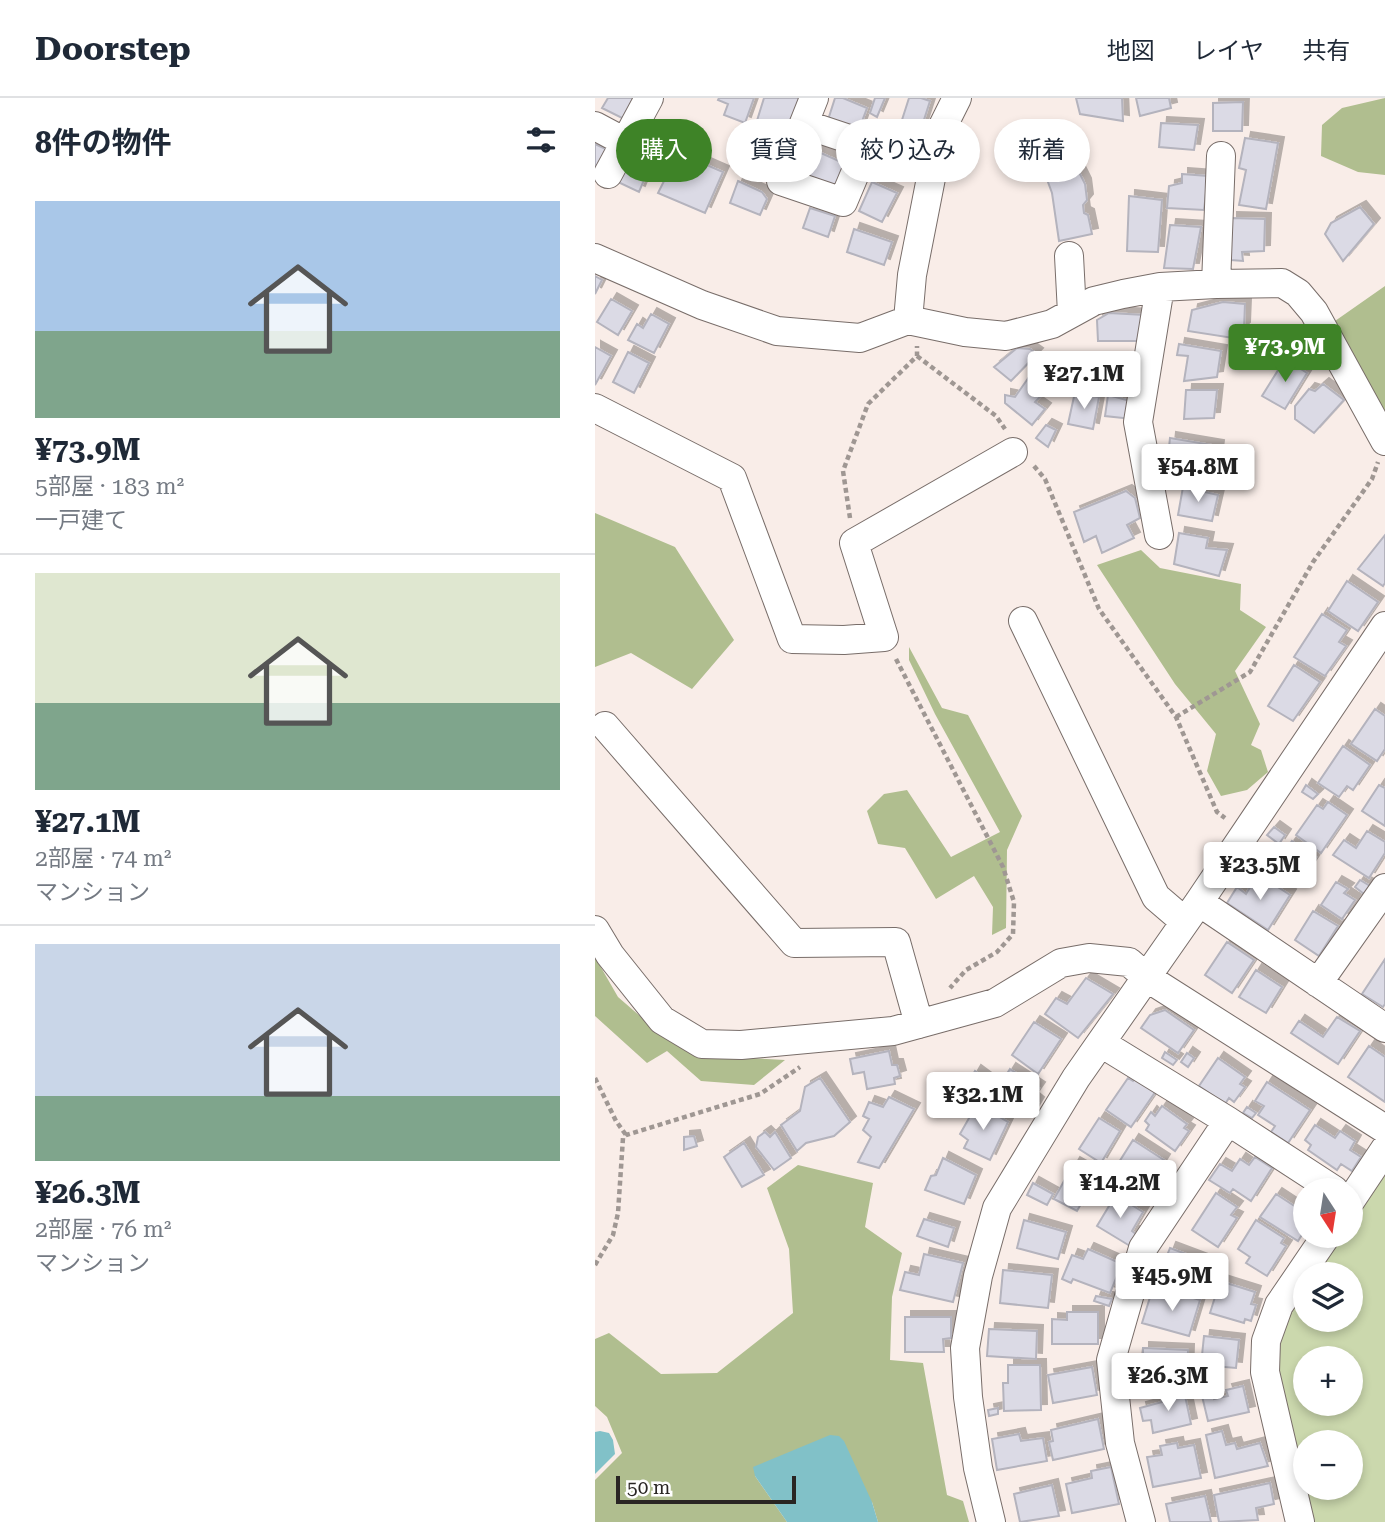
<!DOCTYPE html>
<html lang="ja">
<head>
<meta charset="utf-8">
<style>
	:root { --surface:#fff; --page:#f2f2f3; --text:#1f2937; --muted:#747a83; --line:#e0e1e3; --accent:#3e8327 }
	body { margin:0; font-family:"Roboto Serif","Noto Sans JP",serif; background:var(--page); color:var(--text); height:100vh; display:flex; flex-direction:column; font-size:26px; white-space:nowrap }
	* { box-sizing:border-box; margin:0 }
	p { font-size:23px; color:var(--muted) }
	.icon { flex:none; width:38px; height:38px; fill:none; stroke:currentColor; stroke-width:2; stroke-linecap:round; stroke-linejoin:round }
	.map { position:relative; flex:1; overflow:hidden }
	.details { display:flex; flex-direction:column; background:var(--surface); width:595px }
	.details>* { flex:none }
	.guide { position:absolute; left:21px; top:21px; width:663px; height:63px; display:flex; gap:14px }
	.needle { width:46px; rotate:168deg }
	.buttons { position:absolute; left:698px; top:1080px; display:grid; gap:14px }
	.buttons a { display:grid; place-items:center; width:70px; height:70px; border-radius:50%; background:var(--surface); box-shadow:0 4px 10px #0003; font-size:35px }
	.scale { position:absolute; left:21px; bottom:18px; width:180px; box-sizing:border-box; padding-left:7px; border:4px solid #292523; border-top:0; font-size:19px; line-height:24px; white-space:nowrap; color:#292523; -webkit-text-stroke:5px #fff; paint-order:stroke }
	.price { position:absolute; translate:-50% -60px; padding:0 16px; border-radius:7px; background:#fff; color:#222; font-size:23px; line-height:46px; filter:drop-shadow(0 2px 4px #0008) }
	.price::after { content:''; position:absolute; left:50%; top:42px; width:21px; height:16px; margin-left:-10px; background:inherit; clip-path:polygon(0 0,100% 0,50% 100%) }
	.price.on { background:var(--accent); color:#fff }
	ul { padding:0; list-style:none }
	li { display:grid; align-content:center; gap:14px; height:371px; padding:0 35px }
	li+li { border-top:2px solid var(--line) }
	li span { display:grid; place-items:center; height:217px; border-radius:0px; color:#555 }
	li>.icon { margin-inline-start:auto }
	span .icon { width:126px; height:126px; fill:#fffc; stroke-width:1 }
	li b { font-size:30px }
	h2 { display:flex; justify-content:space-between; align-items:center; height:84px; padding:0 35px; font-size:30px }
	.pill { padding:0 24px; border-radius:32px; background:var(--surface); box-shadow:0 4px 10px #0003; font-size:24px; line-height:63px }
	.pill.on { background:var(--accent); color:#fff }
	header { display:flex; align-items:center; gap:42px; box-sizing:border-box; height:98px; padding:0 35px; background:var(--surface); border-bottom:2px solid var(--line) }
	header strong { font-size:33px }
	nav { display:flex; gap:38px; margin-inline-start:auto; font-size:24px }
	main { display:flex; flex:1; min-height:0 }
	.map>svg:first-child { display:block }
</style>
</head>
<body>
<header>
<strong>Doorstep</strong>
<nav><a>地図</a><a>レイヤ</a><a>共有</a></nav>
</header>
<main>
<section class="details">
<h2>8件の物件<svg class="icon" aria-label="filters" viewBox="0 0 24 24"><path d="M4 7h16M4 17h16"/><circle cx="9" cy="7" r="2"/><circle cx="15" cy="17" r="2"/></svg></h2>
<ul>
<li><span style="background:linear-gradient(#a9c7e8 60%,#7fa58c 0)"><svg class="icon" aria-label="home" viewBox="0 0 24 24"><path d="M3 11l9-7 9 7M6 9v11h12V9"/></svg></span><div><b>¥73.9M</b><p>5部屋 · 183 m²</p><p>一戸建て</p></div></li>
<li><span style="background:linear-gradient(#dfe7d0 60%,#7fa58c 0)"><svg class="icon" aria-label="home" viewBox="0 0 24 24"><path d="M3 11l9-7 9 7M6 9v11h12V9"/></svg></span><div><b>¥27.1M</b><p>2部屋 · 74 m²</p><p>マンション</p></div></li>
<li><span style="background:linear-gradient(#c9d6e8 70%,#7fa58c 0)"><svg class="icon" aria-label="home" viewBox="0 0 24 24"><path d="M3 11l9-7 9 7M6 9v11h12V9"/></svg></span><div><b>¥26.3M</b><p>2部屋 · 76 m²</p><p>マンション</p></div></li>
</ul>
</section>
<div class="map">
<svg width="790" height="1424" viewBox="0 0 790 1424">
	<defs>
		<filter id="shadow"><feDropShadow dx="6" dy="-6" stdDeviation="0" flood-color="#0004"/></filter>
	</defs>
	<rect width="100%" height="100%" fill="#f9ede8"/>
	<path fill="#cbd8ad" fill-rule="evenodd" d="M790,1075V1424H715L683,1271L687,1232L710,1189V1222H756V1176H719L745,1138H756V1121L787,1076ZM710,1260H756V1306H710ZM710,1344H756V1390H710Z"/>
	<path fill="#b0be8f" d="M790,0V77L763,74L726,58L727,27L747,10Z
		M790,188V319L740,223Z
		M0,415L80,449L139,542L97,591L36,555L0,569Z
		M546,452L565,470L646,486L645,512L671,529L640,573L665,626L656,647L666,652L673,674L652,692L626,698L612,673L621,636L580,586L502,467Z
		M314,549L347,610L373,617L427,718L412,752L411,830L397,837L398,809L379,778L341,801L310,750L283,746L272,713L289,696L312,692L356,759L405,734L340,616L314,562Z
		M0,859L23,899L68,938L123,958L190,962L159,987L106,983L72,953L52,965L0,918Z
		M203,1067L278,1085L270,1129L307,1155L297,1199L295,1262L328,1265L352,1397L368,1403L374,1424H283L277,1404L160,1378L192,1424H0V1382L27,1355L12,1319L0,1308V1241L14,1235L66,1276L122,1275L198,1215L194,1151L172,1090Z"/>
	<path fill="#81c1c8" d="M5,1333L14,1335L18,1342L20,1356L0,1376V1334Z
		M235,1337L244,1338L249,1343L277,1404L283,1424H192L160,1378L158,1369Z"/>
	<path fill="#dbdae5" stroke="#b4b3bd" stroke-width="2" filter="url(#shadow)" d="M13,0H40L29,21L7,10Z
		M124,0H159L150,25L129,17L133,6L123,2Z
		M169,0H207L194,40L160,29Z
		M240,0H248L272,10L263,34L233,22Z
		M280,0H290L282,19L275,15Z
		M314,0H326L335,3L326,31L306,25Z
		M481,0H527L528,23L485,16Z
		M541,0H574L576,10L545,18Z
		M648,4L647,33H618V5Z
		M566,25L603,27L599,52L564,49Z
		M298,31L327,40L311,72L286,61Z
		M650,40L683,45L671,111L644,107L651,72L644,70Z
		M156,43L170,48L167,57L181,62L174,79L145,66Z
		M0,46L13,52L0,76Z
		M217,51L253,67L241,91L207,76Z
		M98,61L128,74L110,115L63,95L72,77L82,81L86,71L93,74Z
		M29,72L49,82L44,94L23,84Z
		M483,72L490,86L492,102L488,107L489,115L493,117L497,136L464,143L457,95L450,76Z
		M587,76L613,78L609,112L572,110L574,88L587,85Z
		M143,83L167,94L172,101L165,117L135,105Z
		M277,84L302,95L287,124L264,113Z
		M534,98L567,102L563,154L532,153Z
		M765,109L779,126L748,163L730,136L736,125Z
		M215,110L240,118L233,139L208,130Z
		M636,120L670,121L669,153L647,154L648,163L636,162Z
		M575,127L606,129L598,171L569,170Z
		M259,131L297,144L289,167L252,154Z
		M0,178L7,182L0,196Z
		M16,201L37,213L23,237L2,224Z
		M628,204L650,206L649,230L638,240L593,233L597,212Z
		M514,215L550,217L542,243H503L502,222Z
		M56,216L74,226L59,255L33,242L42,226L48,230Z
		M584,246L626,253L622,279L589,283L593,258L582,257Z
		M0,249L16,258L0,287Z
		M422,250L435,251L442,256L416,283L399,269Z
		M33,254L54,265L39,295L18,284Z
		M502,261L544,264L540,287L525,289L500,285Z
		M690,261L712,275L690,311L667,298Z
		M441,269L464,279L440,304L450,311L437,327L410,305V297L420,299Z
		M728,286L749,302L719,335L700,321V308L714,291L720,293Z
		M591,292H622L619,320L589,321Z
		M480,294L504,299L498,331L473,326Z
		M513,297L539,304L537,321L510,318Z
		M451,327L461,332L453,349L441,340Z
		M575,340L623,348L619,377L572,368Z
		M588,389L623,397L617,423L583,417Z
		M531,393L540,400L545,420L532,427L539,440L507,455L501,438L489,444L479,414Z
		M584,435L613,440L611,450L632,452L624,478L579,466Z
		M790,437V485L788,488L763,471Z
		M752,483L783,504L763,533L733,513Z
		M727,516L752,532L744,544L751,548L730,578L699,559Z
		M699,567L725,584L698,623L673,608Z
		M780,611L790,618V651L782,663L756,646Z
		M748,648L775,667L758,692L752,688L744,699L723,685Z
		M711,687L723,696L718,701L707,694Z
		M784,687L790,690V728L767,713Z
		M733,704L752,717L726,755L701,737L722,707L728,711Z
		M679,729L690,737L684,746L672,737Z
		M772,733L790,744V755L774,780L738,757L749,742L761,750Z
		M697,743L721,759L701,788L677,772Z
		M663,776L695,797L673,832L632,805L642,789L651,796Z
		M765,782L775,788L769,796L760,789Z
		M741,784L753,791L749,795L760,802L747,821L726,807Z
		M718,813L743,828L724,858L700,842Z
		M632,844L659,862L637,895L610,877Z
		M790,861V906L788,909L767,896Z
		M661,872L687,889L671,915L644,899Z
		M491,880L518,896L483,940L450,916L461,900L472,906Z
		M570,912L599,932L583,955L546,930L555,917Z
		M742,919L765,933L743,966L696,935L704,923L728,939Z
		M439,924L466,941L443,976L417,957Z
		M774,948L790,959V1004L753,979Z
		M294,953L297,967H302L305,978L299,980L300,986L272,991L269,974L258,976L255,961Z
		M570,954L582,962L578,967L567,960Z
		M592,955L599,960L593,969L586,964Z
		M623,960L650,979L645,986L650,989L639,1004L634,1000L630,1006L604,988Z
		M415,971L444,990L437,1000L443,1005L435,1018L416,1007L412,1013L372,987L380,973L403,990Z
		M543,976L563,990L536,1029L511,1012L533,980L538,983Z
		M225,980L255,1024L239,1038L211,1045L202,1053L186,1027L205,1013L210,989Z
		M672,984L715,1012L693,1045L676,1034L680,1028L663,1017L669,1008L660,1003Z
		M294,999L319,1011L284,1070L263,1064L276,1039L268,1032L274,1021L268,1018L274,1004L288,1009Z
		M382,1006L413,1024L395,1062L369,1050L373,1042L365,1036Z
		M567,1008L592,1026L589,1030L594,1033L580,1053L551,1032L554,1027L550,1023L556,1014L560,1018Z
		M652,1009L661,1015L657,1020L648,1015Z
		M504,1020L525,1033L506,1065L484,1051Z
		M720,1027L740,1040L745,1033L760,1043L755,1052L766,1059L757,1073L746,1066L742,1072L713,1052L716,1047L710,1042Z
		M170,1034L175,1039L180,1034L196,1060L179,1072L161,1049L163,1039Z
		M99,1038L102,1048L89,1052V1039Z
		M538,1042L569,1062L545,1100L514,1080Z
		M149,1045L169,1077L147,1089L129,1059Z
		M660,1059L677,1070L656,1103L638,1091L635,1095L614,1082L625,1066L637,1073L645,1061L654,1067Z
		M348,1060L381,1077L369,1106L330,1092L336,1078L341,1077Z
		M479,1065L502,1078L482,1113L459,1101Z
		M438,1085L458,1096L452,1107L432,1097Z
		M517,1095L548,1114L537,1133L542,1137L535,1148L502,1128L514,1108L511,1106Z
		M621,1095L642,1109L636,1117L642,1120L623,1149L597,1132Z
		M681,1096L710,1115V1132L703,1143L665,1119Z
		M329,1121L359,1130L353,1149L322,1138Z
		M429,1122L471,1134L463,1161L422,1150Z
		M661,1122L689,1140L686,1145L691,1148L672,1178L651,1165L655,1159L643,1151Z
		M575,1150L618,1166L607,1194L564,1178Z
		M493,1151L527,1166L515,1195L478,1181L476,1185L467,1181L477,1157L488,1161Z
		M329,1156L368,1165L358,1204L305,1192L310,1174L324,1177Z
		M408,1172L457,1177L453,1210L405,1205Z
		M625,1183L660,1194L656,1206L661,1207L656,1223L650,1221L649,1225L615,1215Z
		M572,1192L605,1202L594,1238L547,1225L556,1196L570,1200Z
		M501,1198L517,1201L514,1208L499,1203Z
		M472,1214H503V1246H457V1221L472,1222Z
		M310,1219H356V1240L348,1241L349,1254H310Z
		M394,1231L442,1233L441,1261L392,1258Z
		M609,1238L644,1242L641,1270L606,1267Z
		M548,1250L593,1252L592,1284L547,1281L548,1274H540L542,1256H548Z
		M413,1267H445L446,1312L409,1313L408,1285H413Z
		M497,1269L502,1297L458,1305L453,1277Z
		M648,1288L654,1314L613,1323L607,1298L617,1295L619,1301L633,1298L631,1292Z
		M589,1293L596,1326L558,1335L556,1322L548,1323L545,1310L567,1304L566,1298Z
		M403,1310V1316L394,1318L393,1312Z
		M503,1321L509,1351L458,1362L454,1344L458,1343L456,1332Z
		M627,1333L631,1347L640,1345L642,1351L665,1345L673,1368L620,1380L611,1337Z
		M424,1336L426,1343L448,1340L452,1363L402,1372L397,1341Z
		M582,1345L583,1350L599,1347L606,1380L558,1389L552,1359L567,1357L565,1348Z
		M516,1369L524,1406L477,1415L471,1386L497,1380L496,1373Z
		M675,1385L679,1406L661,1410L663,1422L624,1424L619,1397Z
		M457,1387L464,1418L425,1424L419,1396Z
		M610,1398L616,1424H575L571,1406Z"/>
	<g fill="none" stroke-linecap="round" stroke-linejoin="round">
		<g stroke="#786d69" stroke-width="30">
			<path id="minor" d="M209,26L272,47L248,104L186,83L219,0
				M0,28L30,44
				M13,76L54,0
				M474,158L477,215
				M0,160L107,207L182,233L265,240L313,222L370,234L411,238L457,226L499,203L528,196L565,189L621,186L687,185L703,195L719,214L790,343
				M621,186L626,58
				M313,222L317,177L345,34L362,0
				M0,310L137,380L197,541L249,542L289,539L259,445L418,354
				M564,437L543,324L565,189
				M428,523L561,799L589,823
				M10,628L199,845L301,844L324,926
				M604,804L790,930
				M0,832L15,857L67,922L107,946L146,947L298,933L400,905L466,865L494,860L534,864L551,879L790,1031
				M723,885L790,790
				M506,945L633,1023L739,1092
				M756,1102L790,1051
				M396,1424L383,1370L373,1299L370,1250L383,1178L402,1110L481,980L604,804L790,528
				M546,1424L525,1345L516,1262L548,1150L633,1023
				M705,1424L670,1274L671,1243L684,1207L731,1138"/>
		</g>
		<path stroke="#9f9793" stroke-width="4.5" stroke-dasharray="5 3.5" stroke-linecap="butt" d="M322,258L401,318L410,331
			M439,368L450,381L504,511L581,619L622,714L630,720
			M255,420L248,373L273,306L322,258V248
			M301,561L408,769L419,804L418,836L402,854L371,872L355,890
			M581,619L655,574L718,464L777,381L783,364
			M0,980L21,1023L31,1037
			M0,1167L18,1137L23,1115L28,1040L31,1037L165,996L205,969"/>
		<use href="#minor" stroke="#fff" stroke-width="28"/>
	</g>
</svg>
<div class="buttons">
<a><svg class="needle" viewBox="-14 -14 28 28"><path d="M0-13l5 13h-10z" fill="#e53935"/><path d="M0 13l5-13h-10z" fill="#747a83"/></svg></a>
<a><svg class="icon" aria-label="layers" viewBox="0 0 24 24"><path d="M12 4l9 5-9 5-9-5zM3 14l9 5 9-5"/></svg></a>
<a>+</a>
<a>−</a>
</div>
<div class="scale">50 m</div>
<b class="price on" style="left:690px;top:286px">¥73.9M</b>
<b class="price" style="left:489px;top:313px">¥27.1M</b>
<b class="price" style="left:603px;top:406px">¥54.8M</b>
<b class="price" style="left:665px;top:804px">¥23.5M</b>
<b class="price" style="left:388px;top:1034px">¥32.1M</b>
<b class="price" style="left:525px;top:1122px">¥14.2M</b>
<b class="price" style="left:577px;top:1215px">¥45.9M</b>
<b class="price" style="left:573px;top:1315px">¥26.3M</b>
<div class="guide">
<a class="pill on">購入</a>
<a class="pill">賃貸</a>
<a class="pill">絞り込み</a>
<a class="pill">新着</a>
</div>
</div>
</main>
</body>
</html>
